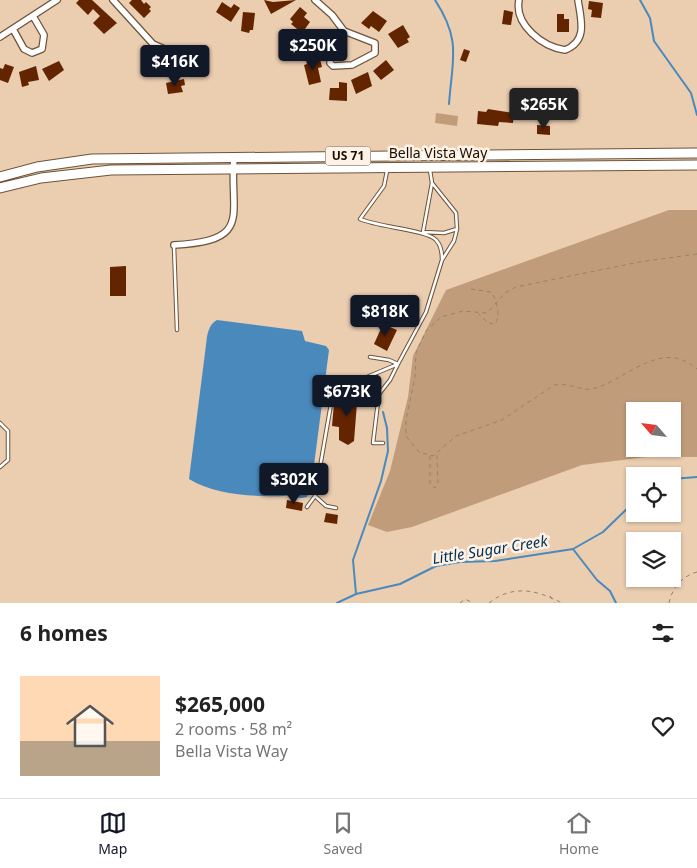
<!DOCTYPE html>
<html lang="en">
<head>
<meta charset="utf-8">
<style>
	:root { --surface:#fff; --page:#f2f2f2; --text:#222; --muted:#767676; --line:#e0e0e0; --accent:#111827 }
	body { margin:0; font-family:"Noto Sans",sans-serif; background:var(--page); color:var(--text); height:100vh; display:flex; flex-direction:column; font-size:19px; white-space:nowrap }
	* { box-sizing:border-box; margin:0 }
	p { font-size:16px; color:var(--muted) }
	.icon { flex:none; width:28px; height:28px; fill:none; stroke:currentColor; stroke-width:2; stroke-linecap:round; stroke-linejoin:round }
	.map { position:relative; height:603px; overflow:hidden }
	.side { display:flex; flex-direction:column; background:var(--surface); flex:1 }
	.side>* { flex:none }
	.needle { width:32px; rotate:298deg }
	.fabs { position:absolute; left:626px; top:402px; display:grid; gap:10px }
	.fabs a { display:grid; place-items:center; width:55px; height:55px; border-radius:0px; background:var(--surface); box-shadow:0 1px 4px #0004; font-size:25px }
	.price { position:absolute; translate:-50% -42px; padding:0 11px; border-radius:5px; background:var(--accent); color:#fff; font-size:16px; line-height:32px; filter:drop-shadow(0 1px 2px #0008) }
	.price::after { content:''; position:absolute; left:50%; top:30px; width:15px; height:11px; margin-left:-8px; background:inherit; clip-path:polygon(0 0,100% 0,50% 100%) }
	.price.selected { background:#222; color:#fff }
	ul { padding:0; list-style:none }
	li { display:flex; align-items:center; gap:15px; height:125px; padding:0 20px }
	li span { display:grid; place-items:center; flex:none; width:140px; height:100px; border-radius:0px; color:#555 }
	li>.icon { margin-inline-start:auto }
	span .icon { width:60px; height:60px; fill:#fffc; stroke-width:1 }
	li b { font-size:21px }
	h2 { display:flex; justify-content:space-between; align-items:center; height:60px; padding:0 20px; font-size:21px }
	.dock { display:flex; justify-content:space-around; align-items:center; height:70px; border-top:1px solid var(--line); background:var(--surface); font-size:14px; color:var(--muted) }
	.dock a { display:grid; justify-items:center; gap:2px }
	.dock .selected { color:var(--accent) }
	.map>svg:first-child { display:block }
</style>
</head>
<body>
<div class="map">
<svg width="697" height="603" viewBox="0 0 697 603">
	<rect width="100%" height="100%" fill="#ebcdb0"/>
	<path fill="#c09c7a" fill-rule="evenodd" d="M436,113L458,116L457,126L435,123Z
		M669,210H697V457H646L582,465L412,527L387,532L368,525L390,471L408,397L413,356L446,290ZM635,411H672V449H635Z"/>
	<path fill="#4989bc" d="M217,320L302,331L305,341L326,346L329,350L311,488L307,497C298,500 292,495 284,496C254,497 215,495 189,479L206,345C207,335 208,325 217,320Z"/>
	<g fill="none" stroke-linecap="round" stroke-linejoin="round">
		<path stroke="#4989bc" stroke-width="2" d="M435,0C462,41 452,60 449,104
			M640,0L650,18L654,41L691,93L697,115
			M672,479L697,477
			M573,549L597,580L610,591L616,603
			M356,594L353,560L381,481L388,451L387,428L383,412
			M337,603L356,594L400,584L436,566L460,562L495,561L573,549L603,532L635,501"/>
	</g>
	<path fill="#632400" d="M79,0H92L117,23L104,34L93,23L100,16L93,9L88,15L76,3Z
		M132,0H141L144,4L146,2L151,7L149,9L151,11L144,18L129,3Z
		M264,0L273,2L296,0L271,14Z
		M589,1L603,3L601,18L591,17L592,10L588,9Z
		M222,2L231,8L234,4L240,8L231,22L216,12Z
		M300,7L307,13L304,17L310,22L302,33L291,24L293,22L290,19Z
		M504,10L513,12L511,25L502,24Z
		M373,11L387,21L379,32L371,26L369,29L361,23Z
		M243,12L255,13L253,30H250L249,33L241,31Z
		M557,14H564V19H569V32H557Z
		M403,25L410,37L407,39L409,42L398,48L388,34Z
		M464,49L470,51L466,62L460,60Z
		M313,58V61L320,59L322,67L318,68L321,82L309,85L304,65L307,64L306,60Z
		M386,60L394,70L381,80L373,71Z
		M59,61L64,70L49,81L42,69Z
		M5,64L14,67L8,83L0,80V68L3,69Z
		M36,66L39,80L28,82L29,85L22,87L19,72Z
		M368,72L372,86L356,94L351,80Z
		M184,79L185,85L181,86L183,92L168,94L166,83Z
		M339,82L347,83V101L329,100L330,88H339Z
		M488,109L514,113L513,123L499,122L498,126L477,124L478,111L486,112Z
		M537,125L550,126V135L537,134Z
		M126,266V296H110V267Z
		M383,324L397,330L387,351L374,344Z
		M345,394L353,395L362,403V395L370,396L369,404L357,403L354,441L348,445L339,440V427L332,426L334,404L336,401L341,402Z
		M287,500L303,503L302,511L286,508Z
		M326,513L338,515L337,524L324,522Z"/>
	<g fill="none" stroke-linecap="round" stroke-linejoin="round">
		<g stroke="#6d533a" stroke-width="4.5">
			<path id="lane" d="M387,171L384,186L360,219C378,227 427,230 436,240C441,245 442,252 442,259
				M432,183L423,232L444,233L457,229
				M174,246L177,330
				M370,357L389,360L398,364L390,380L379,394L373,443H383
				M356,382L379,394
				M0,423L8,431V460L0,467
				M307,507L315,496
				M336,508L326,506L315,496L331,404L336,393L348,385L398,364L426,312L442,260L454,241L457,229L456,213L432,183L430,170"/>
		</g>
		<g stroke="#6d533a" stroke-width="8">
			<path id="street" d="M113,0L153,44L180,56C180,65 178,69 169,72L163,68L153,44
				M315,0L332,15L344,31
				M519,0C514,25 543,47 565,50C588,41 581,20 578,0
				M13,29L24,49L32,53L42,49L44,35L33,16
				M344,31L375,43V53L352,65L333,66L330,63L331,51Z
				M0,37L57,0
				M174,245C254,241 229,215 234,157"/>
		</g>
		<g stroke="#6d533a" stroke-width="11">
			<path id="primary" d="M0,177L37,167L92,159L697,153
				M0,188L41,178L111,170L697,165"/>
		</g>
		<path stroke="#97816b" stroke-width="1" stroke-dasharray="4 4" stroke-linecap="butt" d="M697,254L639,262L516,287L505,293L487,313L463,311L441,317L426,331L416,353L415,377L406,420V436L419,452L433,456L456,436L502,420L554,385C568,382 580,391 592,389C626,381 661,337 697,369
			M471,289L491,292C497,300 501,316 495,324L488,323L479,314
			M430,456V484L435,488L438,483L437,455
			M550,596L555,603
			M460,603L465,599L473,603
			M489,603C513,584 537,590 562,603
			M669,603C672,588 682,576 697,572"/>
		<use href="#lane" stroke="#fff" stroke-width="2.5"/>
		<use href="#street" stroke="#fff" stroke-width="5.5"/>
		<use href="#primary" stroke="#fff" stroke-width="9"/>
	</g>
	<g text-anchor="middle" stroke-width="5" stroke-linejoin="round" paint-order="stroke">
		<rect fill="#fef1e6" stroke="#5e5348" stroke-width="1" x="325.5" y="146.5" width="45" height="19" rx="4"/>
		<g font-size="12" font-weight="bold" fill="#190f05">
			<text x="348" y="160">US 71</text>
		</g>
		<g font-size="14" fill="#190f05" stroke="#fef1e6">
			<text x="438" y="158">Bella Vista Way</text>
		</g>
		<g font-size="15" font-style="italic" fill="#003153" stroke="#fef1e6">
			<text transform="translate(490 550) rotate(-9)" y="5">Little Sugar Creek</text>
		</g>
	</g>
</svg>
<div class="fabs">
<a><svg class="needle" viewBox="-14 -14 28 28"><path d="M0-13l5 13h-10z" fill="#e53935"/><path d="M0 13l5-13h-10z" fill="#767676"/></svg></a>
<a><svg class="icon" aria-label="locate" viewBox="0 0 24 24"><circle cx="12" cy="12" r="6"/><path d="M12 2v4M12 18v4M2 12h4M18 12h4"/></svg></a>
<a><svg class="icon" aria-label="layers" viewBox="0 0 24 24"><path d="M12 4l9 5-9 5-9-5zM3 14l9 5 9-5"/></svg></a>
</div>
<b class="price" style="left:313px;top:71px">$250K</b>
<b class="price" style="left:175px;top:87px">$416K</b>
<b class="price selected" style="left:544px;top:130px">$265K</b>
<b class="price" style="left:385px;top:337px">$818K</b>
<b class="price" style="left:347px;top:417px">$673K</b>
<b class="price" style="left:294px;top:505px">$302K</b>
</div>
<section class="side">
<h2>6 homes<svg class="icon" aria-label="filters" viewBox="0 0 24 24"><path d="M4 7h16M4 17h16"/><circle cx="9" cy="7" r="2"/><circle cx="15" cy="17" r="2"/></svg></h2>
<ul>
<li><span style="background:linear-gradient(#ffd9b3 65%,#b9a48a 0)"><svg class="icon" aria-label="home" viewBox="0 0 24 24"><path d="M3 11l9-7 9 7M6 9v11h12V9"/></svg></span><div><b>$265,000</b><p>2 rooms · 58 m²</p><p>Bella Vista Way</p></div><svg class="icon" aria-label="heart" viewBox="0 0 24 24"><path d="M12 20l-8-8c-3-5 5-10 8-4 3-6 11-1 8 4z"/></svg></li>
</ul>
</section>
<nav class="dock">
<a class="selected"><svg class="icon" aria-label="map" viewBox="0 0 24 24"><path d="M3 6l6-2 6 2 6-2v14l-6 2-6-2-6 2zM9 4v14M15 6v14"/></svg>Map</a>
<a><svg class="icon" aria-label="saved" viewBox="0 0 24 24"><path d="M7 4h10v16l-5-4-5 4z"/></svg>Saved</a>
<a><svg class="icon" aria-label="home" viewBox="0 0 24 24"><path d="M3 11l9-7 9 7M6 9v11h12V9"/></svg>Home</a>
</nav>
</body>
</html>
